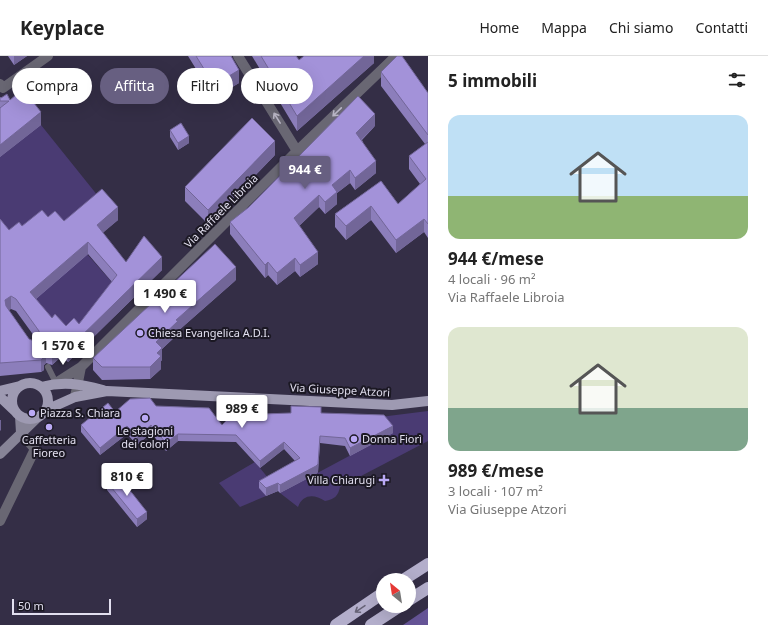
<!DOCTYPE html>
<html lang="it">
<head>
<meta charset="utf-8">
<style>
	:root { --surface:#fff; --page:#f6f6f6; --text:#222; --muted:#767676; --line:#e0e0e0; --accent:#675f81 }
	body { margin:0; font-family:"Noto Sans",sans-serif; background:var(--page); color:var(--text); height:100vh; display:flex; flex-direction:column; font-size:15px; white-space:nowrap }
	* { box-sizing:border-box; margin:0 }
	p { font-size:13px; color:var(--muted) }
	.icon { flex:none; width:22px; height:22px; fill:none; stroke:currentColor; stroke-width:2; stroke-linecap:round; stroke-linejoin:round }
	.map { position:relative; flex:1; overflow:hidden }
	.panel { display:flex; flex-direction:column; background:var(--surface); width:340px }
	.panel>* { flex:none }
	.hud { position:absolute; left:12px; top:12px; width:356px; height:36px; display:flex; gap:8px }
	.needle { width:26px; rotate:330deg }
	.tools { position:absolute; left:376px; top:517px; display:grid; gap:8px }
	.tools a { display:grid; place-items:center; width:40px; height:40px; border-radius:50%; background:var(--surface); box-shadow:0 4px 16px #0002; font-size:20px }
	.scale { position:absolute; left:12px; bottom:10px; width:99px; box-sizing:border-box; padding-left:4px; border:2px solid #e2dfef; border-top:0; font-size:11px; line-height:14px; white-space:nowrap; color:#e2dfef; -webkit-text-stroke:3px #1b1823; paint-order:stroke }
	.price { position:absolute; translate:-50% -34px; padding:0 9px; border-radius:4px; background:#fff; color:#222; font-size:13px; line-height:26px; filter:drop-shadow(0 1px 2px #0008) }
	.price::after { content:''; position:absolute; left:50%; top:24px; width:12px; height:9px; margin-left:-6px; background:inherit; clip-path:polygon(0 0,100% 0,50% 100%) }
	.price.active { background:var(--accent); color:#fff }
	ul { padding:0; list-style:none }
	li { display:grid; align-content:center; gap:8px; height:212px; padding:0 20px }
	li span { display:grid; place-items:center; height:124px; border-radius:12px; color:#555 }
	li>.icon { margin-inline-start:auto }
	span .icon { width:72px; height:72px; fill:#fffc; stroke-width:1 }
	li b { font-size:17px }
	h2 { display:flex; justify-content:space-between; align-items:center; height:48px; padding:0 20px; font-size:17px }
	.tag { padding:0 14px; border-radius:18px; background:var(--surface); box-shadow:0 4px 16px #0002; font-size:14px; line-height:36px }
	.tag.active { background:var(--accent); color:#fff }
	header { display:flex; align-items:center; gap:24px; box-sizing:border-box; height:56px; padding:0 20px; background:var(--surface); border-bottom:1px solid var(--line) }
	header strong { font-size:19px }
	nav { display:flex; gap:22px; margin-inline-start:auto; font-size:14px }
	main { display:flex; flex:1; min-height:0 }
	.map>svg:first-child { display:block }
</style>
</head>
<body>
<header>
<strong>Keyplace</strong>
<nav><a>Home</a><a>Mappa</a><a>Chi siamo</a><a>Contatti</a></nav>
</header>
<main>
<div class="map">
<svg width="428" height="569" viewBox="0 0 428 569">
	<rect width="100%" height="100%" fill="#342e46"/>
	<path fill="#4a3b73" d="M41,69L102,145L79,165L30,176H0V101Z
		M87,198L117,232L66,283L30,248Z
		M428,355V385L340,431C338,440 335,443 325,445C314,438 303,438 298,451L280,437L392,377L380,361Z
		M255,406L269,423L259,431L266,440L240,451L219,427Z"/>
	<path fill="#655496" d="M428,552V569H403Z"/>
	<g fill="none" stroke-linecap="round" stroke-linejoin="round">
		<path stroke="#696773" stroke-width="6" d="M48,311L56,327"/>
		<path stroke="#696773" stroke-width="10" d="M238,0L297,95
			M0,28L3,32L48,0
			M56,327L81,311L297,95L396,0
			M75,341L81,311
			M0,465L35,393L21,377"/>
		<path stroke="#878497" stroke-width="10" d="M20,360L21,377
			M0,398L37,362"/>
		<path stroke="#9e9ab2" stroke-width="10" d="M12 345a18 18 0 1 1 36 0a18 18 0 1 1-36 0Z
			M41,331C64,325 80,328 103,334
			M0,335L20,330
			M0,341L15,355
			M46,354L75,341L107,335L392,349L428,345"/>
		<path stroke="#b3aecb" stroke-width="12" d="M403,524L428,508
			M409,544L428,532
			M336,569L383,537
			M371,569L400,550"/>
	</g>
	<path fill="#8c7ebb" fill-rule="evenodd" d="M8,0H27L14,9Z
		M188,0H231L239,27L214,42Z
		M252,0H296L299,4L374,0V7L297,75Z
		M381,16L428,37V182L424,176L396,197L371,164L346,184L335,171V158L381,125L398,148L420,128L409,113V100L425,88L381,30Z
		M0,41L10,44L41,69L0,101Z
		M375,70L362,84L376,117L355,134L350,127L337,137V148L325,158L319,151L299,170L318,208L300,221L295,215L277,229L268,219L265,222L230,178V166Z
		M170,74L189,87L178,94L170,81Z
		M275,99L208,168L185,145V131Z
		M48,161L64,165L118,164L102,177L126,206L162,214L68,306L63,302V299L52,309L46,307L44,309V314L41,316L0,320V163L9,174L22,170ZM88,198L112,226L79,268L66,270L52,262L36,243ZM11,253L16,255L37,284L34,285L29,283L8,254Z
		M236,224L178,275V278L162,293V304L161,305V313L150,323L102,324L93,314V302Z
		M236,347L264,358L321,357L393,377L350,400L345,390L320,387L318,416L316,418L280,437L278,435L266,440L259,432V425L295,405L284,393L260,412L236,386L178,385L166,395L151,377L137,389L127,378L100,399L81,376V369L115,356L156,350L222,369L236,355Z
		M107,426L147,463L137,471L107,434Z"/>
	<path fill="#726698" d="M14,0H27L14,9Z
		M364,0H374V7L297,75V60Z
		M239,14V27L214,42V29Z
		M41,56V69L0,101V89Z
		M375,58V70L356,89V77Z
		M189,80V87L178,94V87Z
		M275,85V99L208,168V154Z
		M376,105V117L355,134V122Z
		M350,114V127L337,137V148L325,158V146L332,129Z
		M319,139V151L294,175V162Z
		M371,150V164L346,184V170Z
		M118,151V164L97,182V169Z
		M424,163V176L396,197V184Z
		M88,186V198L30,248V236Z
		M318,196V208L300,221V209Z
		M162,201V214L68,306V293L63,289V299L52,309V296Z
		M295,202V215L277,229V217Z
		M268,206V219L265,222V209Z
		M236,211V224L178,275V278L162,293V304L161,305V313L150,323V311L156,286L176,264Z
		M11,240V253L5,256V244Z
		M46,295V307L44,309V314L41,316V304Z
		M0,364H1V374L0,375Z
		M151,369V377L137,389V381Z
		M127,370V378L100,399V392Z
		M393,370V377L350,400V392Z
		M178,378V385L166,395V387Z
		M320,380L318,416L316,418L280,437V429Z
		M284,386V393L260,412V405Z
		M278,427V435L266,440V432Z
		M147,456V463L137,471V463Z"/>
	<path fill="#a392d9" stroke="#726698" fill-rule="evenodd" d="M196,0H231L239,14L214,29Z
		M261,0H296L299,4L304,0H364L297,60Z
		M397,0H402L428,37V79L381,16Z
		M23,33L41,56L0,89V52L9,45H0V41L1,42L7,38L10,44Z
		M358,40L375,58L356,77L376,105L355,122L350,114L332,129L337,136L325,146L319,139L294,162L318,196L300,209L295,202L277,217L268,206L265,209L230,166L249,151Z
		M252,62L275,85L208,154L185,131Z
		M181,67L189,80L178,87L170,74Z
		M428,86V168L424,163L396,184L371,150L346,170L335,158L381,125L398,148L426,123L409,100Z
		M102,133L118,151L97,169L126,206L144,180L162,201L68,293L63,289L68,282L52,296L46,295L44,298V301L41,304L0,307V163L9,174L19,166L22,170L42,154L48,161L55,155L64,165ZM88,186L117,219L79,268L74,262L66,270L55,258L52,262L30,236ZM11,240L16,243L39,275L40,281L37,284L34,285L29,283L6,250L5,244Z
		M215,188L236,211L176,264L178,265L156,286L162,292L157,297L161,300L150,311H102L93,302Z
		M150,342L156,350L209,352L222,369L238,353L236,347H264L263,358L291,357V350L321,351V357L384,359L393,370L350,392L345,382L320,380L318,408L316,410L280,429L278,427L266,432L259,425L300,402L284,386L260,405L236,379L178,378L166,387L151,369L137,381L127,370L100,392L81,369L108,347L115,356L130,343Z
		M117,418L147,456L137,463L107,426Z"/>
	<defs><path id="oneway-shaft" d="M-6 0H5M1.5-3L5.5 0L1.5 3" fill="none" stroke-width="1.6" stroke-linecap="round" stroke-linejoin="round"/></defs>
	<g stroke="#b8b5c4">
		<use href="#oneway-shaft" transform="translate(337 56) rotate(136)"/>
		<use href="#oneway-shaft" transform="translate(277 62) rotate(-122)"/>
	</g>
	<use stroke="#676377" href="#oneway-shaft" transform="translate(360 553) rotate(146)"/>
	<g fill="#bbaaf6" stroke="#1b1823" stroke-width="1.5">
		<circle cx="140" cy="277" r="4"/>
		<circle cx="32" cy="357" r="4"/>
		<circle cx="145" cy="362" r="4"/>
		<circle cx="49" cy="371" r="4"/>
		<circle cx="354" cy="383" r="4"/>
		<path d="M382 418h4v4h4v4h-4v4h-4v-4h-4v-4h4z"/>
	</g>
	<g text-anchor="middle" stroke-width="4" stroke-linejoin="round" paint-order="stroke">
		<g font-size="11" fill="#e2dfef" stroke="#1b1823">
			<text transform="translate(221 155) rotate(-45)" y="4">Via Raffaele Libroia</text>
			<text transform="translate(340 334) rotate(3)" y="4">Via Giuseppe Atzori</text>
		</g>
		<g font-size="11" fill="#e2dfef" stroke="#1b1823" text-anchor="start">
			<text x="148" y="281">Chiesa Evangelica A.D.I.</text>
			<text x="40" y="361">Piazza S. Chiara</text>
			<text x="145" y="379" text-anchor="middle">Le stagioni<tspan x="145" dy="13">dei colori</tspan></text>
			<text x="362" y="387">Donna Fiorì</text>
			<text x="49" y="388" text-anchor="middle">Caffetteria<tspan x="49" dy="13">Fioreo</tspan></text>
			<text x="375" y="428" text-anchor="end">Villa Chiarugi</text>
		</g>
	</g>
</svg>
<div class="tools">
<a><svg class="needle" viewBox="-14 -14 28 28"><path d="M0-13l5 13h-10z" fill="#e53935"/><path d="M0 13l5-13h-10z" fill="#767676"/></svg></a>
</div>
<div class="scale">50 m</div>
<b class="price active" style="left:305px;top:134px">944 €</b>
<b class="price" style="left:165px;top:258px">1 490 €</b>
<b class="price" style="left:63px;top:310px">1 570 €</b>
<b class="price" style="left:242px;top:373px">989 €</b>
<b class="price" style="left:127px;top:441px">810 €</b>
<div class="hud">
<a class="tag">Compra</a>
<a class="tag active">Affitta</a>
<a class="tag">Filtri</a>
<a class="tag">Nuovo</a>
</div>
</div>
<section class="panel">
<h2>5 immobili<svg class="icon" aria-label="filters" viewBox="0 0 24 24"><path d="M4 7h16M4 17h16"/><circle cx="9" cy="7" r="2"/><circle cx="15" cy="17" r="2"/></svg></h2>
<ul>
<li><span style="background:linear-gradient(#bfe0f5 65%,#8fb573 0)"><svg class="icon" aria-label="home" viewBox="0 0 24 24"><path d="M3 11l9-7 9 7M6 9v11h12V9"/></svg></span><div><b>944 €/mese</b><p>4 locali · 96 m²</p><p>Via Raffaele Libroia</p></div></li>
<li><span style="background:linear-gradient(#dfe7d0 65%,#7fa58c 0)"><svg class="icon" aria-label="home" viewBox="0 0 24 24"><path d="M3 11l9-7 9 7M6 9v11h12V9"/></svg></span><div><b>989 €/mese</b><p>3 locali · 107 m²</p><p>Via Giuseppe Atzori</p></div></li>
</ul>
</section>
</main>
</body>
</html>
